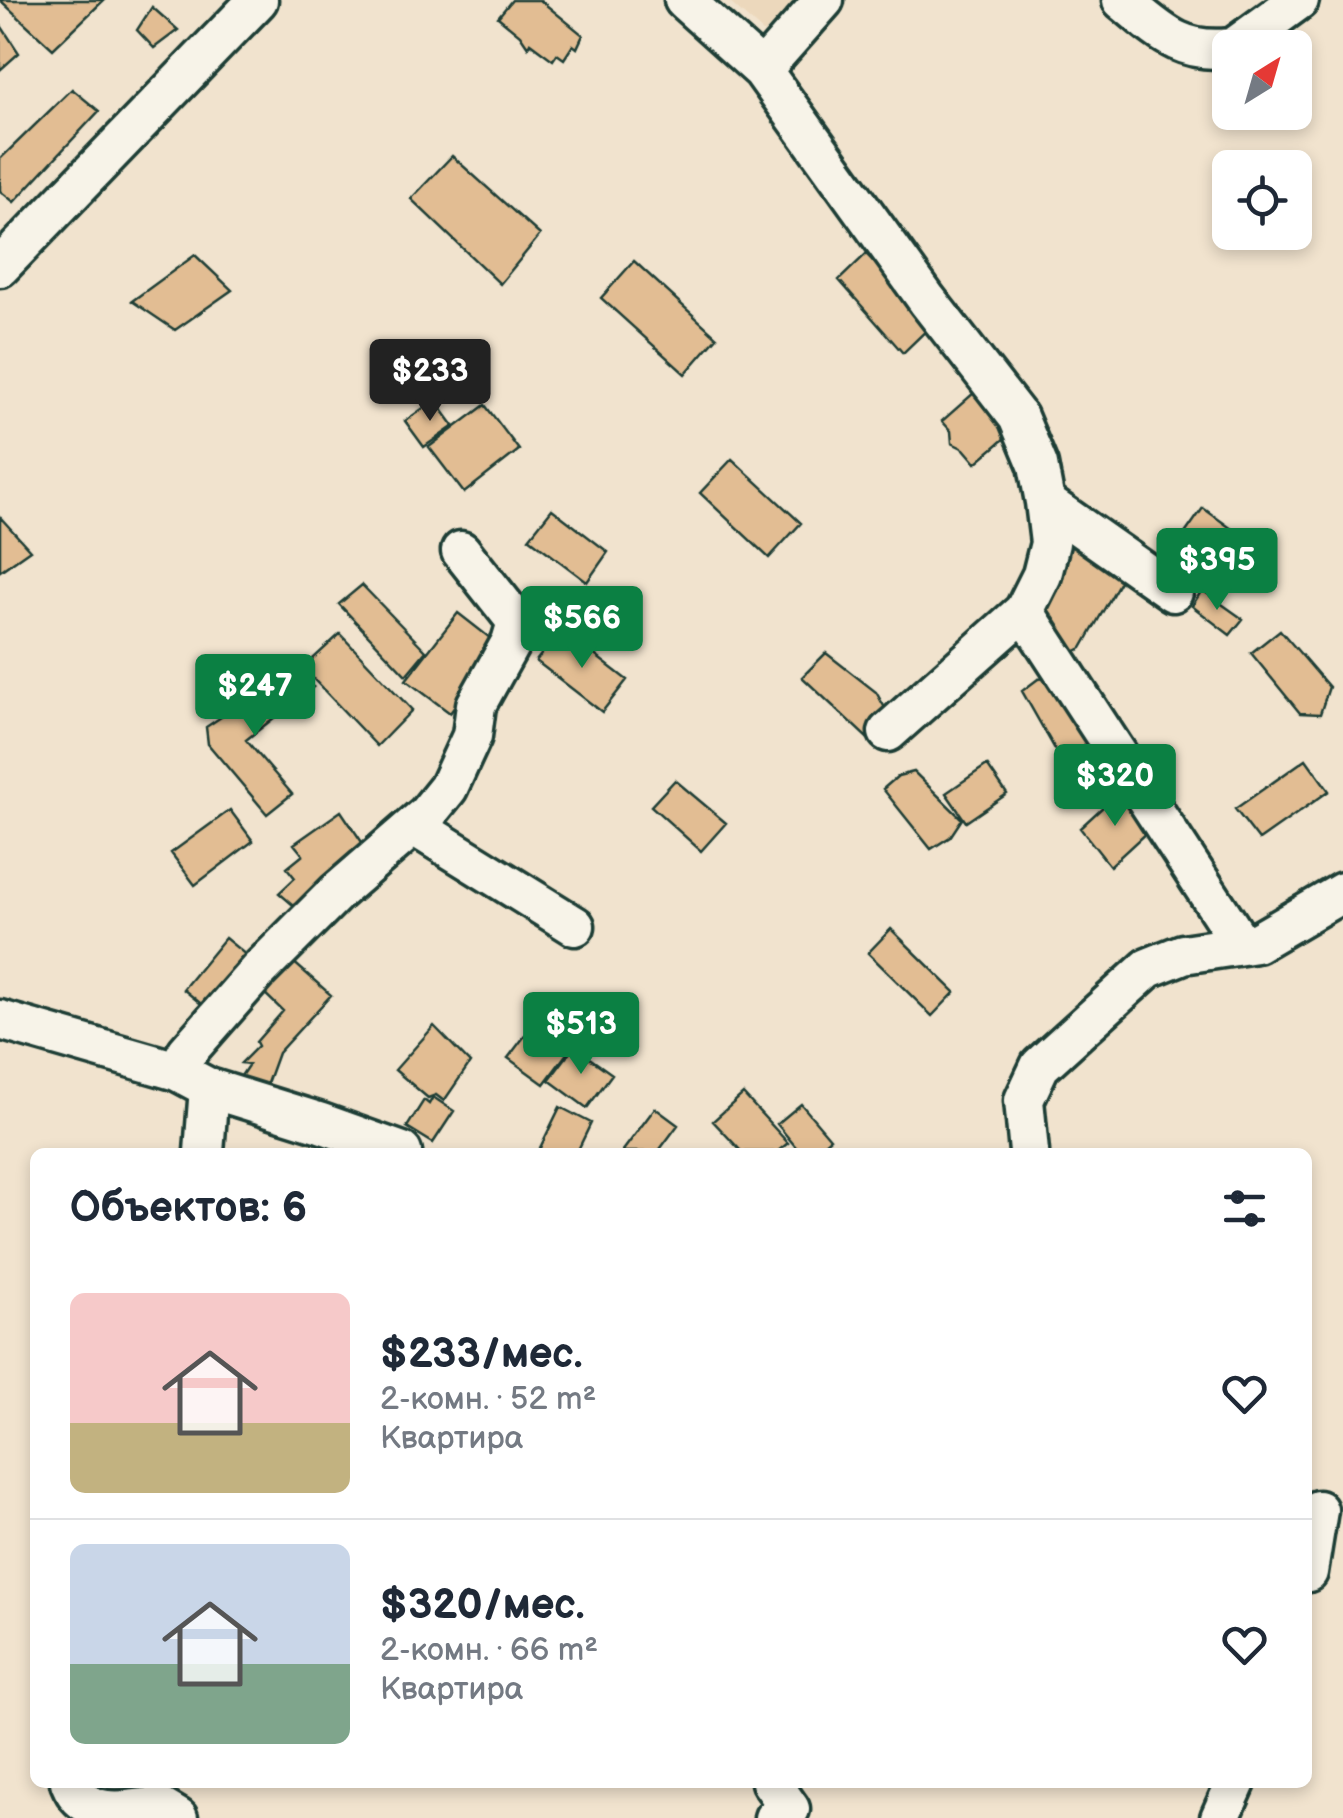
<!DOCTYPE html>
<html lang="ru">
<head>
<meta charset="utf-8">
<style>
	:root { --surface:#fff; --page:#f6f6f7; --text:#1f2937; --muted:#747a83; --line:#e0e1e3; --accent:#0b8043 }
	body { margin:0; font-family:"Balsamiq Sans",sans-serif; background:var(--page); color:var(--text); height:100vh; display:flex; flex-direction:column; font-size:38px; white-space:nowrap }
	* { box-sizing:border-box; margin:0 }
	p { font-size:32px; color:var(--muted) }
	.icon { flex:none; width:55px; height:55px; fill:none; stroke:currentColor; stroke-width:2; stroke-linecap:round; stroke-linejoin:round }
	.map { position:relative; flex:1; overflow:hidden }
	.details { position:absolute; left:30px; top:1148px; width:1282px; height:640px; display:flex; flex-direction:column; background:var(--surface); border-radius:15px; box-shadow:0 5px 15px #0003 }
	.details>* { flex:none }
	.needle { width:65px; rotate:37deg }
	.fabs { position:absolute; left:1212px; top:30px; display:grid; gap:20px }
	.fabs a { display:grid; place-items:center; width:100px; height:100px; border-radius:15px; background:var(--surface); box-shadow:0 5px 15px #0003; font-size:50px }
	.price { position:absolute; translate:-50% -85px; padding:0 22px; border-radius:10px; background:var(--accent); color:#fff; font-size:32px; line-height:65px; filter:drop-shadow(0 2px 5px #0008) }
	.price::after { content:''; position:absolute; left:50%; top:60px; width:30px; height:22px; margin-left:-15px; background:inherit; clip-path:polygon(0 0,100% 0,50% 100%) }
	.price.current { background:#222; color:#fff }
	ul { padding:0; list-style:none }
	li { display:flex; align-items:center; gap:30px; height:250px; padding:0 40px }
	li+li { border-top:2px solid var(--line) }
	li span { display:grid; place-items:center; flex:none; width:280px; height:200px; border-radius:15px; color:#555 }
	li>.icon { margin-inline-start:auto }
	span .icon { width:120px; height:120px; fill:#fffc; stroke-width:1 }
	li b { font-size:42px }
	h2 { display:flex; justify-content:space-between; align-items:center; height:120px; padding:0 40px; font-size:42px }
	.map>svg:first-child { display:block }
</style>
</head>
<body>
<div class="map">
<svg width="1343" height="1818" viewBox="0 0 1343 1818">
	<rect width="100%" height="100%" fill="#f1e3ce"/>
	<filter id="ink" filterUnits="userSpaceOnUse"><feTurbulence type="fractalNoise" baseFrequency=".01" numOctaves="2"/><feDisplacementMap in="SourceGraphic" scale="20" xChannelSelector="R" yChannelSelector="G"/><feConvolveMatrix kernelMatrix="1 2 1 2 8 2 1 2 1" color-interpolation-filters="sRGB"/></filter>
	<g filter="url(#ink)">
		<path fill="#ecd8bc" d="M727,0H795L764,33Z"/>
		<path fill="#e2bd93" stroke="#1f3d34" stroke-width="2.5" d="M0,0H104L53,49Z
			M512,0H540L583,35L577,48L573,45L564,59L557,54L553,60L530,43L528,47L520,35L498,17Z
			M152,7L178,30L154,48L137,30Z
			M0,24L19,53L0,70Z
			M72,89L99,111L14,202L0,191V159Z
			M452,156L540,235L500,284L411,199Z
			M866,254L933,324L903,353L839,280Z
			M195,255L232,290L175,330L132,301Z
			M634,261L717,337L685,374L601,298Z
			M984,384L1019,426L976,463L964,449L952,443L951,431L942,421Z
			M435,400L454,426L424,447L405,421Z
			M485,405L519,450L464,493L429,447Z
			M732,459L801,523L769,558L700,493Z
			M1203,508L1250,542L1228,573L1210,560L1187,593L1158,572Z
			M552,509L608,552L587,582L529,538Z
			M0,517L30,550L0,571Z
			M1070,544L1123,576L1082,648L1058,660L1035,617Z
			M362,585L426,651L406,675L339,604Z
			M1202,590L1243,619L1230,635L1192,606Z
			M458,613L499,645L450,713L406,680Z
			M561,629L627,680L602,712L536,661Z
			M1280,630L1329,687L1320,714L1300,713L1251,653Z
			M340,634L412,710L377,746L303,668Z
			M826,653L876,692L889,715L867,738L802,677Z
			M289,672L313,687L246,740L292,794L267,814L208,744L206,727Z
			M1055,677L1116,781L1085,802L1022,691L1038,679Z
			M1306,759L1329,791L1259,840L1235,809Z
			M987,765L1007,794L966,822L946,793Z
			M914,772L962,819L950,837L931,849L883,789L898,776Z
			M675,780L726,823L701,851L651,806Z
			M1124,794L1149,830L1110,866L1080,828L1106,804Z
			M230,810L253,841L195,885L171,853Z
			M341,811L370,854L306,916L279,893L295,878L287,868L303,855L294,844Z
			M891,929L955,992L932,1016L868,953Z
			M225,938L257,964L211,1012L183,989Z
			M291,960L331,995L278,1053L266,1086L233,1088L249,1064L241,1063L258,1046L256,1042L283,1011L260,989Z
			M536,1021L571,1048L544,1084L508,1058Z
			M434,1026L470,1063L444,1101L436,1095L428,1098L395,1070Z
			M574,1047L612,1074L587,1108L549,1080Z
			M743,1094L788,1143L777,1152H742L713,1121Z
			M433,1097L454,1111L433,1143L407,1127L424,1100L429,1104Z
			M801,1104L830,1138L814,1152H800L777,1124Z
			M560,1107L591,1123L577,1152H538Z
			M655,1108L678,1125L658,1152H622Z"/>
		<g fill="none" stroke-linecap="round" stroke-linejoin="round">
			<g stroke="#1f3d34" stroke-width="45">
				<path id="minor" d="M684,0L762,70L824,0
					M1122,0C1159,30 1179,54 1230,48
					M1233,48L1299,0
					M762,70L927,300L1018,417L1038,465L1045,502L1050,543L1042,575L1024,611L888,732
					M0,267L258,0
					M1045,502L1173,592
					M1024,611L1241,944
					M414,826L575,926
					M0,1020L177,1071L209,1088L321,1123L402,1152
					M177,1071L187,1052L258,971L337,892L427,814L448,788L472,736L476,705L511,642L517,622L461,551
					M204,1152L209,1088
					M1029,1152L1024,1100L1040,1066L1148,968L1183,954L1256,943L1343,892
					M1308,1572L1318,1510
					M70,1782C84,1818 122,1812 158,1806L178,1818
					M771,1782L790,1809L774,1818
					M1220,1818L1236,1782"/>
			</g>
			<use href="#minor" stroke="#f7f3e8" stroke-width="38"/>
		</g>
	</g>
</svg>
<div class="fabs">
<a><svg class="needle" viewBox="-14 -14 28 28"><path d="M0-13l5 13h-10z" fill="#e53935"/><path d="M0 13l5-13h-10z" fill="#747a83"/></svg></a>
<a><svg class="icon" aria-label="locate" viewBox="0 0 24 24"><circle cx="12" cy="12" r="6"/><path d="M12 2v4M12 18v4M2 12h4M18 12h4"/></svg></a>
</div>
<b class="price current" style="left:430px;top:424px">$233</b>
<b class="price" style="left:1217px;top:613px">$395</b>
<b class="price" style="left:582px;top:671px">$566</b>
<b class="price" style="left:255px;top:739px">$247</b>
<b class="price" style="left:1115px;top:829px">$320</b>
<b class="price" style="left:581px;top:1077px">$513</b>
<section class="details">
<h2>Объектов: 6<svg class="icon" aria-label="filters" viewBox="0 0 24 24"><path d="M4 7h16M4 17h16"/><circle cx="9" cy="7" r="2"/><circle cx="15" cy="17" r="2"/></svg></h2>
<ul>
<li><span style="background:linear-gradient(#f6c9c9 65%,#c2b280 0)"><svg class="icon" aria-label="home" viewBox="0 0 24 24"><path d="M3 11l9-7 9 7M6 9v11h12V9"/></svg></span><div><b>$233/мес.</b><p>2-комн. · 52 m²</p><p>Квартира</p></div><svg class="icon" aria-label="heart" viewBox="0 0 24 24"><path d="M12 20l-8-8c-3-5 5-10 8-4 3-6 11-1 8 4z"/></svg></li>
<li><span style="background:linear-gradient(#c9d6e8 60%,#7fa58c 0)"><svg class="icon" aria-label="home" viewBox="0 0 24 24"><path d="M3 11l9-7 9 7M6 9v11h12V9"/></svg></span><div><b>$320/мес.</b><p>2-комн. · 66 m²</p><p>Квартира</p></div><svg class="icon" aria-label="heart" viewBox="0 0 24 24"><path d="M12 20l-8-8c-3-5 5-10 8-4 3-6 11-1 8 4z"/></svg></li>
</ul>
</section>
</div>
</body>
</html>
